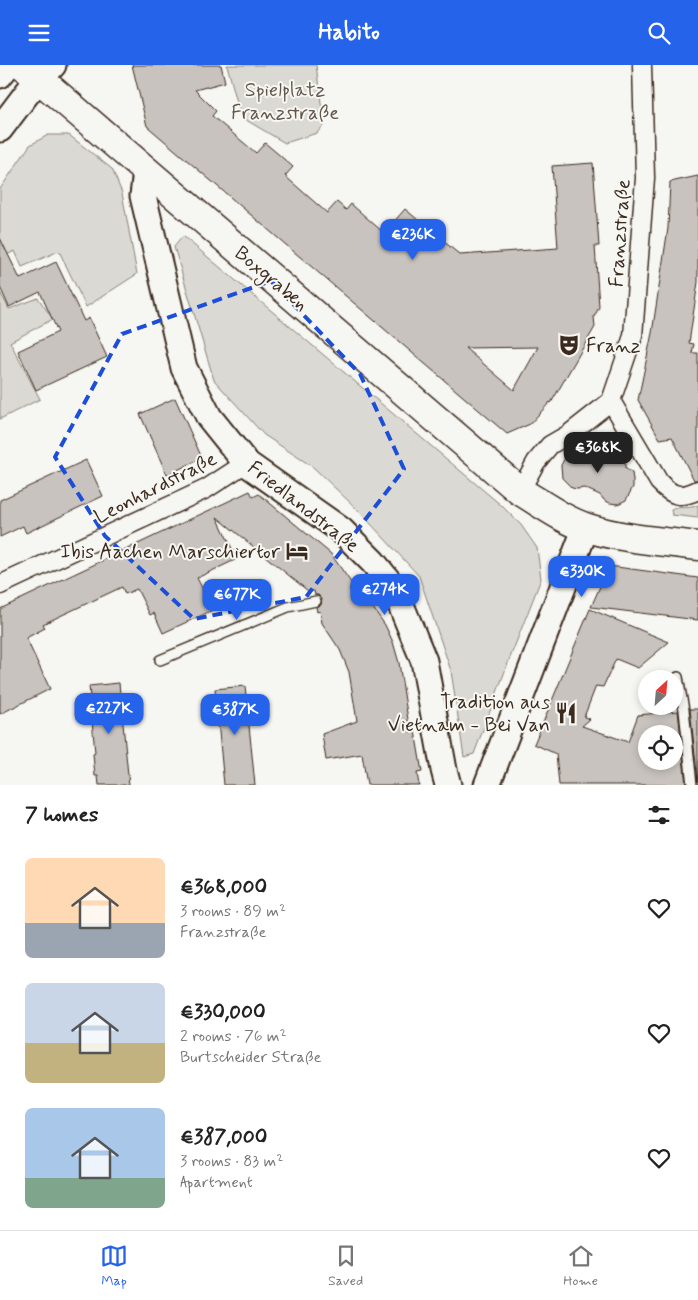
<!DOCTYPE html>
<html lang="en">
<head>
<meta charset="utf-8">
<style>
	:root { --surface:#fff; --page:#f2f2f2; --text:#222; --muted:#767676; --line:#e0e0e0; --accent:#2563eb }
	body { margin:0; font-family:Mynerve,sans-serif; background:var(--page); color:var(--text); height:100vh; display:flex; flex-direction:column; font-size:19px; white-space:nowrap }
	* { box-sizing:border-box; margin:0 }
	p { font-size:16px; color:var(--muted) }
	.icon { flex:none; width:28px; height:28px; fill:none; stroke:currentColor; stroke-width:2; stroke-linecap:round; stroke-linejoin:round }
	.map { position:relative; height:720px; overflow:hidden }
	.drawer { display:flex; flex-direction:column; background:var(--surface); flex:1 }
	.drawer>* { flex:none }
	.needle { width:32px; rotate:26deg }
	.fabs { position:absolute; left:638px; top:605px; display:grid; gap:10px }
	.fabs a { display:grid; place-items:center; width:45px; height:45px; border-radius:50%; background:var(--surface); box-shadow:0 2px 8px #0003; font-size:25px }
	.price { position:absolute; translate:-50% -42px; padding:0 11px; border-radius:10px; background:var(--accent); color:#fff; font-size:16px; line-height:32px; filter:drop-shadow(0 1px 2px #0008) }
	.price::after { content:''; position:absolute; left:50%; top:30px; width:15px; height:11px; margin-left:-8px; background:inherit; clip-path:polygon(0 0,100% 0,50% 100%) }
	.price.active { background:#222; color:#fff }
	ul { padding:0; list-style:none }
	li { display:flex; align-items:center; gap:15px; height:125px; padding:0 25px }
	li span { display:grid; place-items:center; flex:none; width:140px; height:100px; border-radius:8px; color:#555 }
	li>.icon { margin-inline-start:auto }
	span .icon { width:60px; height:60px; fill:#fffc; stroke-width:1 }
	li b { font-size:21px }
	h2 { display:flex; justify-content:space-between; align-items:center; height:60px; padding:0 25px; font-size:21px }
	header { display:flex; justify-content:space-between; align-items:center; height:65px; padding:0 25px; background:var(--accent); color:#fff; font-size:22px; font-weight:700 }
	.dock { display:flex; justify-content:space-around; align-items:center; height:70px; border-top:1px solid var(--line); background:var(--surface); font-size:14px; color:var(--muted) }
	.dock a { display:grid; justify-items:center; gap:2px }
	.dock .active { color:var(--accent) }
	.map>svg:first-child { display:block }
</style>
</head>
<body>
<header><svg class="icon" aria-label="menu" viewBox="0 0 24 24"><path d="M4 6h16M4 12h16M4 18h16"/></svg>Habito<svg class="icon" aria-label="search" viewBox="0 0 24 24"><circle cx="10" cy="10" r="6"/><path d="M15 15l6 6"/></svg></header>
<div class="map">
<svg width="698" height="720" viewBox="0 0 698 720">
	<rect width="100%" height="100%" fill="#f6f6f2"/>
	<filter id="ink" filterUnits="userSpaceOnUse"><feTurbulence type="fractalNoise" baseFrequency=".02" numOctaves="2"/><feDisplacementMap in="SourceGraphic" scale="10" xChannelSelector="R" yChannelSelector="G"/><feConvolveMatrix kernelMatrix="1 2 1 2 8 2 1 2 1" color-interpolation-filters="sRGB"/></filter>
	<g filter="url(#ink)">
		<path fill="#dad9d3" stroke="#8a8278" d="M227,0H316L324,60L317,68L285,78L241,52Z
			M48,70H69L112,104L122,128L137,209L86,242L59,186L22,202L15,186L0,193V124L30,80Z
			M183,171L502,441L521,460L537,483L541,514L508,598L474,689L464,692L451,606L419,511L358,445L313,402L264,370L214,315L174,182Z
			M0,227L9,244L38,233L53,254L10,277L40,334L0,354Z
			M698,440V453L672,450L671,445C679,440 688,445 698,440Z"/>
		<path fill="#c8c3be" stroke="#3b2a1e" fill-rule="evenodd" d="M132,0H221L225,17L195,25L216,46L212,51L256,88L265,78L277,88L293,102L285,111L327,148L337,137L346,145L351,139L384,168L405,144L460,190L558,183L552,101L593,98L599,181H595L599,242L594,252L595,262L551,338L550,337L530,359L507,369L147,61ZM538,282L514,325L465,283Z
			M698,111V217L689,278L694,279L692,288H698V415H694L672,372L660,374L638,335L652,268L668,163L670,117Z
			M0,173L20,214L56,197L84,256L89,253L107,292L36,325L18,286L58,267L40,227L9,242L0,222Z
			M175,333L202,393L167,410L140,349Z
			M587,379L625,395V403L632,408L633,415V422L626,435L618,439L610,438L604,435L600,430L591,426L584,423L577,424L572,423L562,413L561,400L565,393L570,387L576,384L582,385Z
			M86,395L103,431L26,468L23,461L0,472V435Z
			M250,426L253,432L259,429L331,489L352,519L350,524L351,528L356,530L359,529L361,532L364,530L385,560L393,577L399,598L410,667L415,666L422,707L417,708L419,720H367L362,689L326,695L322,669L357,656L349,607L340,585L322,558L320,546L317,547L316,542L321,540L322,534L318,530H315L314,526H308L217,452L237,494L197,513L213,545L163,568L154,548L150,550L137,524L125,529L122,522L43,559L45,563L26,573L50,624L0,649V544Z
			M609,501L698,513V555L591,542Z
			M590,544L669,577L638,603L616,594L603,622L596,621L584,652L590,654L582,661L628,677L638,650L678,646L686,720H559L556,689L534,679ZM646,669H674V696H646Z
			M119,618L129,720H99L98,711H95L93,689L95,688L89,621Z
			M245,621L255,720H224L215,624Z
			M690,644H698V717Z"/>
		<g fill="none" stroke-linecap="round" stroke-linejoin="round">
			<g stroke="#3b2a1e" stroke-width="12">
				<path id="lane" d="M356,524L380,507
					M160,595L288,542L316,536
					M678,612L684,645L692,720"/>
			</g>
			<g stroke="#3b2a1e" stroke-width="21">
				<path id="street" d="M611,336L659,417C672,431 680,434 698,425
					M520,426L536,397L550,380L569,369L611,336L633,271L645,113L642,0
					M0,520L206,424L246,398"/>
			</g>
			<g stroke="#3b2a1e" stroke-width="29">
				<path id="secondary" d="M0,10L8,0
					M0,64L28,27L53,0
					M146,106L143,131L184,303L209,352L246,398L341,465L373,497L394,523L424,596L444,705L448,720
					M487,720L586,462"/>
			</g>
			<g stroke="#3b2a1e" stroke-width="31">
				<path id="primary" d="M23,0L520,426C542,439 563,455 588,463C623,474 661,476 698,481"/>
			</g>
			<use href="#lane" stroke="#f6f6f2" stroke-width="9"/>
			<use href="#street" stroke="#f6f6f2" stroke-width="18"/>
			<use href="#secondary" stroke="#f6f6f2" stroke-width="25"/>
			<use href="#primary" stroke="#f6f6f2" stroke-width="28"/>
		</g>
	</g>
	<path fill="none" stroke="#1d4ed8" stroke-width="4" stroke-dasharray="10 6" stroke-linejoin="round" d="M271,216L360,309L404,404L306,532L194,554L105,471L55,392L122,269Z"/>
	<defs>
		<g id="theatre-bare" transform="scale(1.725)"><path d="M-5-5.5Q0-4 5-5.5V0Q5 5 0 6Q-5 5-5 0ZM-3.3-2.5H-1v1.5H-3.3ZM1-2.5H3.3v1.5H1ZM-2.8 1Q0 5.5 2.8 1Z" fill="#3b2a1e" stroke="#f6f6f2" stroke-width="2.5" paint-order="stroke"/></g>
		<g id="hotel-bare" transform="scale(1.725)"><path d="M-6-4.5h1.5V1H6V5H4.5V3h-9V5H-6ZM-4 0a1.8 1.8 0 1 1 3.6 0ZM.5 0V-2.5h3Q6-2.5 6 0Z" fill="#3b2a1e" stroke="#f6f6f2" stroke-width="2.5" paint-order="stroke"/></g>
		<g id="restaurant-bare" transform="scale(1.725)"><path d="M-5-6h1v4h1v-4h1v4h1v-4h1v5L-1.5 .5V6h-2V.5L-5-1ZM5-6V6H3V1.5H1.5Q1.5-4 5-6Z" fill="#3b2a1e" stroke="#f6f6f2" stroke-width="2.5" paint-order="stroke"/></g>
	</defs>
	<g fill-rule="evenodd">
		<use href="#theatre-bare" x="569" y="280"/>
		<use href="#hotel-bare" x="297" y="486"/>
		<use href="#restaurant-bare" x="566" y="648"/>
	</g>
	<g text-anchor="middle" stroke-width="4" stroke-linejoin="round" paint-order="stroke">
		<g font-size="20" fill="#63564b" stroke="#f6f6f2">
			<text x="285" y="31">Spielplatz<tspan x="285" dy="23">Franzstraße</tspan></text>
		</g>
		<g font-size="20" fill="#3b2a1e" stroke="#f6f6f2">
			<text transform="translate(619 168) rotate(-86)" y="7">Franzstraße</text>
			<text transform="translate(272 213) rotate(40)" y="7">Boxgraben</text>
			<text transform="translate(155 422) rotate(-27)" y="7">Leonhardstraße</text>
			<text transform="translate(304 441) rotate(38)" y="7">Friedlandstraße</text>
		</g>
		<g font-size="20" fill="#3b2a1e" stroke="#f6f6f2" text-anchor="end">
			<text x="586" y="287" text-anchor="start">Franz</text>
			<text x="280" y="493">Ibis Aachen Marschiertor</text>
			<text x="550" y="643">Tradition aus<tspan x="550" dy="23">Vietnam - Bei Van</tspan></text>
		</g>
	</g>
</svg>
<div class="fabs">
<a><svg class="needle" viewBox="-14 -14 28 28"><path d="M0-13l5 13h-10z" fill="#e53935"/><path d="M0 13l5-13h-10z" fill="#767676"/></svg></a>
<a><svg class="icon" aria-label="locate" viewBox="0 0 24 24"><circle cx="12" cy="12" r="6"/><path d="M12 2v4M12 18v4M2 12h4M18 12h4"/></svg></a>
</div>
<b class="price" style="left:413px;top:196px">€236K</b>
<b class="price active" style="left:598px;top:409px">€368K</b>
<b class="price" style="left:582px;top:533px">€330K</b>
<b class="price" style="left:385px;top:551px">€274K</b>
<b class="price" style="left:237px;top:556px">€677K</b>
<b class="price" style="left:109px;top:670px">€227K</b>
<b class="price" style="left:235px;top:671px">€387K</b>
</div>
<section class="drawer">
<h2>7 homes<svg class="icon" aria-label="filters" viewBox="0 0 24 24"><path d="M4 7h16M4 17h16"/><circle cx="9" cy="7" r="2"/><circle cx="15" cy="17" r="2"/></svg></h2>
<ul>
<li><span style="background:linear-gradient(#ffd9b3 65%,#9aa5b1 0)"><svg class="icon" aria-label="home" viewBox="0 0 24 24"><path d="M3 11l9-7 9 7M6 9v11h12V9"/></svg></span><div><b>€368,000</b><p>3 rooms · 89 m²</p><p>Franzstraße</p></div><svg class="icon" aria-label="heart" viewBox="0 0 24 24"><path d="M12 20l-8-8c-3-5 5-10 8-4 3-6 11-1 8 4z"/></svg></li>
<li><span style="background:linear-gradient(#c9d6e8 60%,#c2b280 0)"><svg class="icon" aria-label="home" viewBox="0 0 24 24"><path d="M3 11l9-7 9 7M6 9v11h12V9"/></svg></span><div><b>€330,000</b><p>2 rooms · 76 m²</p><p>Burtscheider Straße</p></div><svg class="icon" aria-label="heart" viewBox="0 0 24 24"><path d="M12 20l-8-8c-3-5 5-10 8-4 3-6 11-1 8 4z"/></svg></li>
<li><span style="background:linear-gradient(#a9c7e8 70%,#7fa58c 0)"><svg class="icon" aria-label="home" viewBox="0 0 24 24"><path d="M3 11l9-7 9 7M6 9v11h12V9"/></svg></span><div><b>€387,000</b><p>3 rooms · 83 m²</p><p>Apartment</p></div><svg class="icon" aria-label="heart" viewBox="0 0 24 24"><path d="M12 20l-8-8c-3-5 5-10 8-4 3-6 11-1 8 4z"/></svg></li>
</ul>
</section>
<nav class="dock">
<a class="active"><svg class="icon" aria-label="map" viewBox="0 0 24 24"><path d="M3 6l6-2 6 2 6-2v14l-6 2-6-2-6 2zM9 4v14M15 6v14"/></svg>Map</a>
<a><svg class="icon" aria-label="saved" viewBox="0 0 24 24"><path d="M7 4h10v16l-5-4-5 4z"/></svg>Saved</a>
<a><svg class="icon" aria-label="home" viewBox="0 0 24 24"><path d="M3 11l9-7 9 7M6 9v11h12V9"/></svg>Home</a>
</nav>
</body>
</html>
